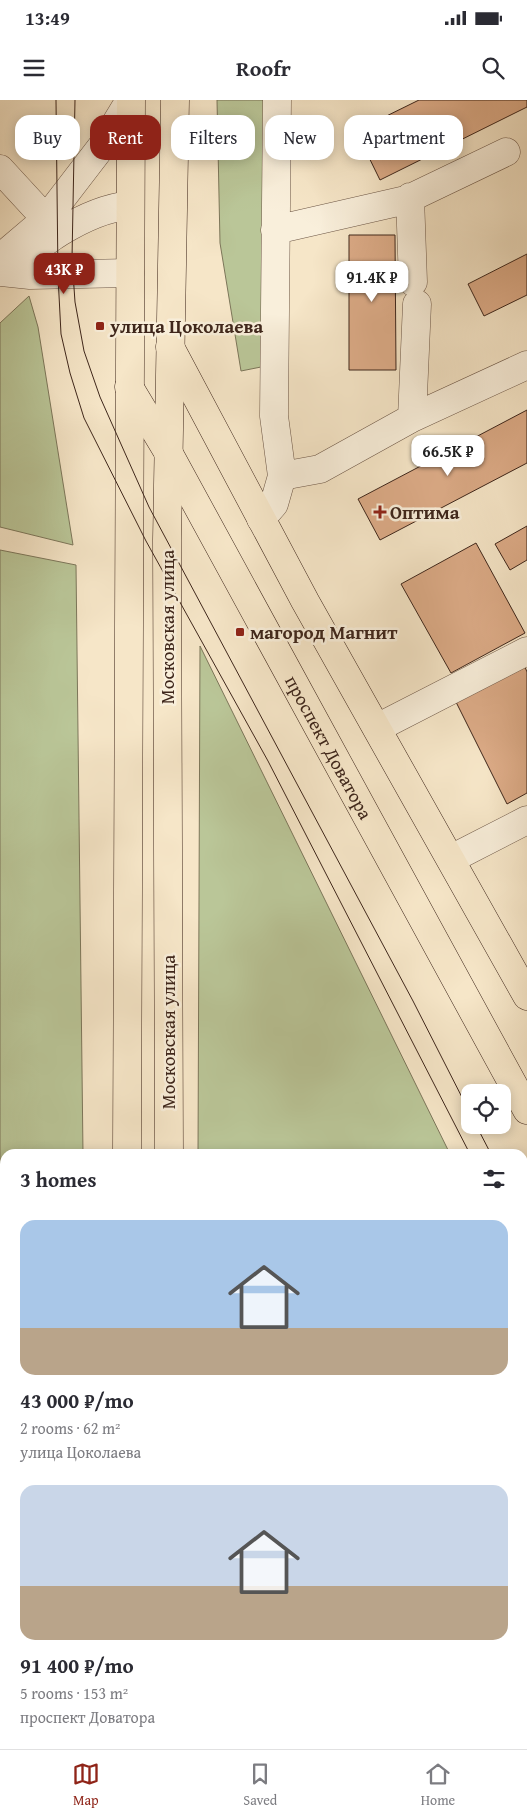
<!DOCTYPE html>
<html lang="en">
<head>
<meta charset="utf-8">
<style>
	:root { --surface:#fff; --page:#f7f7f7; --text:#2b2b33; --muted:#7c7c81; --line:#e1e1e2; --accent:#8f2418 }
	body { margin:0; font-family:"Gentium Book Plus",serif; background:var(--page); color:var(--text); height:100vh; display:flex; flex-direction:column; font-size:19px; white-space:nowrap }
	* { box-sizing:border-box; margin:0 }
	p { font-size:16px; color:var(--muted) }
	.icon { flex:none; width:28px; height:28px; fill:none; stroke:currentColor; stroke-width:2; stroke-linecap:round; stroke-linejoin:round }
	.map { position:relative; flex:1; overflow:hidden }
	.panel { position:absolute; left:0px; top:1049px; width:528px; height:601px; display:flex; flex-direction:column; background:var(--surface); border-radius:15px 15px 0 0; box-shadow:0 2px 12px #0003 }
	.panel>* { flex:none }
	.guide { position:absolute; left:15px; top:15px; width:498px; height:45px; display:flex; gap:10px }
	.controls { position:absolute; left:461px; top:984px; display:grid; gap:10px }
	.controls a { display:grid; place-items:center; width:50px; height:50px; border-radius:10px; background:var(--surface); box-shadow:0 2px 12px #0003; font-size:25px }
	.price { position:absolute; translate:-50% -42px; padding:0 11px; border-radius:10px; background:#fff; color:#222; font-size:16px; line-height:32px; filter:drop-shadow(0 1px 2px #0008) }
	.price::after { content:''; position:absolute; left:50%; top:30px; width:15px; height:11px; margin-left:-8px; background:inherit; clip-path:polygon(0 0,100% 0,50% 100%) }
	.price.selected { background:var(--accent); color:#fff }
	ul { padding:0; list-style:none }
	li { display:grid; align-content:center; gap:10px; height:265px; padding:0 20px }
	li span { display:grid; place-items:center; height:155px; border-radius:15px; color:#555 }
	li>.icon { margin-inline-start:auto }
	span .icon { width:90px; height:90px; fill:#fffc; stroke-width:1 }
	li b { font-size:21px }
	h2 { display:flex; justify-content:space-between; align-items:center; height:60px; padding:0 20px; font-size:21px }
	.pill { padding:0 18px; border-radius:15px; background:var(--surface); box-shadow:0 2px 12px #0003; font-size:18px; line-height:45px }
	.pill.selected { background:var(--accent); color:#fff }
	.status { display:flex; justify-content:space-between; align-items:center; height:35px; padding:0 25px; background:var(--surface); direction:ltr }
	.status svg { height:14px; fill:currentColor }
	header { display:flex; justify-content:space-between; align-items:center; height:65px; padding:0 20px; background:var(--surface); font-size:22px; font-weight:800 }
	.tab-bar { display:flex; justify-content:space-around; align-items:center; height:70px; border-top:1px solid var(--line); background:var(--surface); font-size:14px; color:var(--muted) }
	.tab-bar a { display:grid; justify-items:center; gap:2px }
	.tab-bar .selected { color:var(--accent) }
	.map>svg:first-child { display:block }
</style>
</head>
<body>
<div class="status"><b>13:49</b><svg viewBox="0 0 49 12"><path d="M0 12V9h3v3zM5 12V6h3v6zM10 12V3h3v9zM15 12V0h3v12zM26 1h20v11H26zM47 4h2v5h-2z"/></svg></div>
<header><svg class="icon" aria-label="menu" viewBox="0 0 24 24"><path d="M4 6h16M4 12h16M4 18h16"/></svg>Roofr<svg class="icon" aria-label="search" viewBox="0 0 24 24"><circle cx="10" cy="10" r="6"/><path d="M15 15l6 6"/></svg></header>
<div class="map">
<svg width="527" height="1649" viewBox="0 0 527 1649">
	<rect width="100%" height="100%" fill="#f6e6c8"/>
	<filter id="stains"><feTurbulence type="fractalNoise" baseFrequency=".004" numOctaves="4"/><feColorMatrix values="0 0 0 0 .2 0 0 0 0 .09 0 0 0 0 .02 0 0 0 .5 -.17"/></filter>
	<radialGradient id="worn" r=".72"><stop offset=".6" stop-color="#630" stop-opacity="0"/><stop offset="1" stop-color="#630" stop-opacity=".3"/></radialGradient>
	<path fill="#bac698" stroke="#7c765a" d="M217,0H266V266L241,271L220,143Z
		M29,196L38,227L73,445L0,427V223Z
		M0,450L76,465L83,1054H5V1470L0,1449Z
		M200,546L450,1054H198Z
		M523,1201L527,1210V1460L523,1462Z
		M0,1477L5,1499V1568L0,1563Z
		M527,1538V1649H452L450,1645H522V1540Z"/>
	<path fill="#dcab87" stroke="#3e261b" d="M419,0H527V7L380,80L356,31Z
		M349,135H395L396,270H349Z
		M527,154V195L484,216L468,184Z
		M527,310V363L380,440L358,399Z
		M527,426V460L510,470L495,444Z
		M476,443L525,533L451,573L401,484Z
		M525,567L527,572V693L507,704L456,602Z"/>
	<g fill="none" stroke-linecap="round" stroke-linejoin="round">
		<g stroke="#6c5646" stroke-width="29">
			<path id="minor" d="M0,69L46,119
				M410,97L413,182
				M275,130L406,100L506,52
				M30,151C41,146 50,138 60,132C81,119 105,108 130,105
				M0,158L46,119L102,46L130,0
				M0,172L30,175L130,173
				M412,318L417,204
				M282,376L320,369L412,318L527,265
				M261,419L274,404L282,376L274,316L277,0
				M377,628L527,551
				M451,759L527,720
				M522,1501L527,1499
				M228,1649L235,1645
				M286,1649V1645"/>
		</g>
		<g stroke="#3e261b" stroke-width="29">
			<g id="major">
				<path d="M170,247L305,501L527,896"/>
				<path id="s1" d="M129,287L168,352L527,1010"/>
			</g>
		</g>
		<g stroke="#3e261b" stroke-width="29">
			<path id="highway" d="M127,1054L131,0
				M169,1054L167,440L175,0
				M169,1645V1649
				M122,1649V1645"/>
		</g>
		<use href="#minor" stroke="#f9efdb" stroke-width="28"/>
		<use href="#major" stroke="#f6e6c8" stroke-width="28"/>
		<use href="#highway" stroke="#f6e6c8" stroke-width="28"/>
		<path stroke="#3e261b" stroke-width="1" d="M56,0L58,176L61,234L70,273L84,318L146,441L268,661L470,1054
			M75,0L72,159L75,202L84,251L100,297L149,407L413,901L470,1013
			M476,1025L491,1054
			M522,1117L527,1126
			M522,1157L527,1166"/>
	</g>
	<g fill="#8f2418" stroke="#f9efdb" stroke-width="2">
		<rect x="95" y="221" width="10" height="10" rx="2.5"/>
		<path d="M377.5 404.5h5v5h5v5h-5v5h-5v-5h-5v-5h5z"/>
		<rect x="235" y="527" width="10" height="10" rx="2.5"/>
	</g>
	<g text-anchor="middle" stroke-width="5" stroke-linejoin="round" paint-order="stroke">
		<g font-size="19" font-weight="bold" fill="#3e261b" stroke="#f9efdb" text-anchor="start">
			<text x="110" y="233">улица Цоколаева</text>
			<text x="390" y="419">Оптима</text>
			<text x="250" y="539">магород Магнит</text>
		</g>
		<g font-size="19" fill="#3e261b" stroke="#f9efdb">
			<text transform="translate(167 527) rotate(-90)" y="7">Московская улица</text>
			<text dy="7" stroke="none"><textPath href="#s1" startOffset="412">проспект Доватора</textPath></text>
			<text transform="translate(168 932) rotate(-90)" y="7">Московская улица</text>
		</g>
	</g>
	<rect width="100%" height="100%" filter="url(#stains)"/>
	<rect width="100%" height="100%" fill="url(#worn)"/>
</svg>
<div class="controls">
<a><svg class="icon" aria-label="locate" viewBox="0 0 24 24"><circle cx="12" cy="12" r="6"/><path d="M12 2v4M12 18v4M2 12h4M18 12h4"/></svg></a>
</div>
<b class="price selected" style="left:64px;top:195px">43K ₽</b>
<b class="price" style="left:372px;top:203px">91.4K ₽</b>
<b class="price" style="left:448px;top:377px">66.5K ₽</b>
<div class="guide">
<a class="pill">Buy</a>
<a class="pill selected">Rent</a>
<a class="pill">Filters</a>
<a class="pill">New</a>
<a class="pill">Apartment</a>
</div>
<section class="panel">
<h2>3 homes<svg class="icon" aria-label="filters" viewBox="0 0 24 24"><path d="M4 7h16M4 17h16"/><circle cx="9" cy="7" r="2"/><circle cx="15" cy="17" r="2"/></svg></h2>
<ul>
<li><span style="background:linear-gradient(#a9c7e8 70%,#b9a48a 0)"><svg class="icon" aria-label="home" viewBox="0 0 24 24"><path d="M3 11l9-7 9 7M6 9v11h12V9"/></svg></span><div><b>43 000 ₽/mo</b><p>2 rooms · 62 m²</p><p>улица Цоколаева</p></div></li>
<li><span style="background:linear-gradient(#c9d6e8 65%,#b9a48a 0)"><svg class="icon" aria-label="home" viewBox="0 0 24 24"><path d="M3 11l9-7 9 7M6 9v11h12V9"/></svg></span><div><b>91 400 ₽/mo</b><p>5 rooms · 153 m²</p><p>проспект Доватора</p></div></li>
</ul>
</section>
</div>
<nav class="tab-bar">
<a class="selected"><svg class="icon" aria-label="map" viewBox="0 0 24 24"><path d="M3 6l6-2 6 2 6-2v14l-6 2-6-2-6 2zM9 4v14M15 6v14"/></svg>Map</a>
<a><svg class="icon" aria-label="saved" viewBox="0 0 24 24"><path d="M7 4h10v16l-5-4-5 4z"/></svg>Saved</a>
<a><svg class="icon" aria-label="home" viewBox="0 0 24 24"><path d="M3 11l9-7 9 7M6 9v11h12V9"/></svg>Home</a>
</nav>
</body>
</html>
